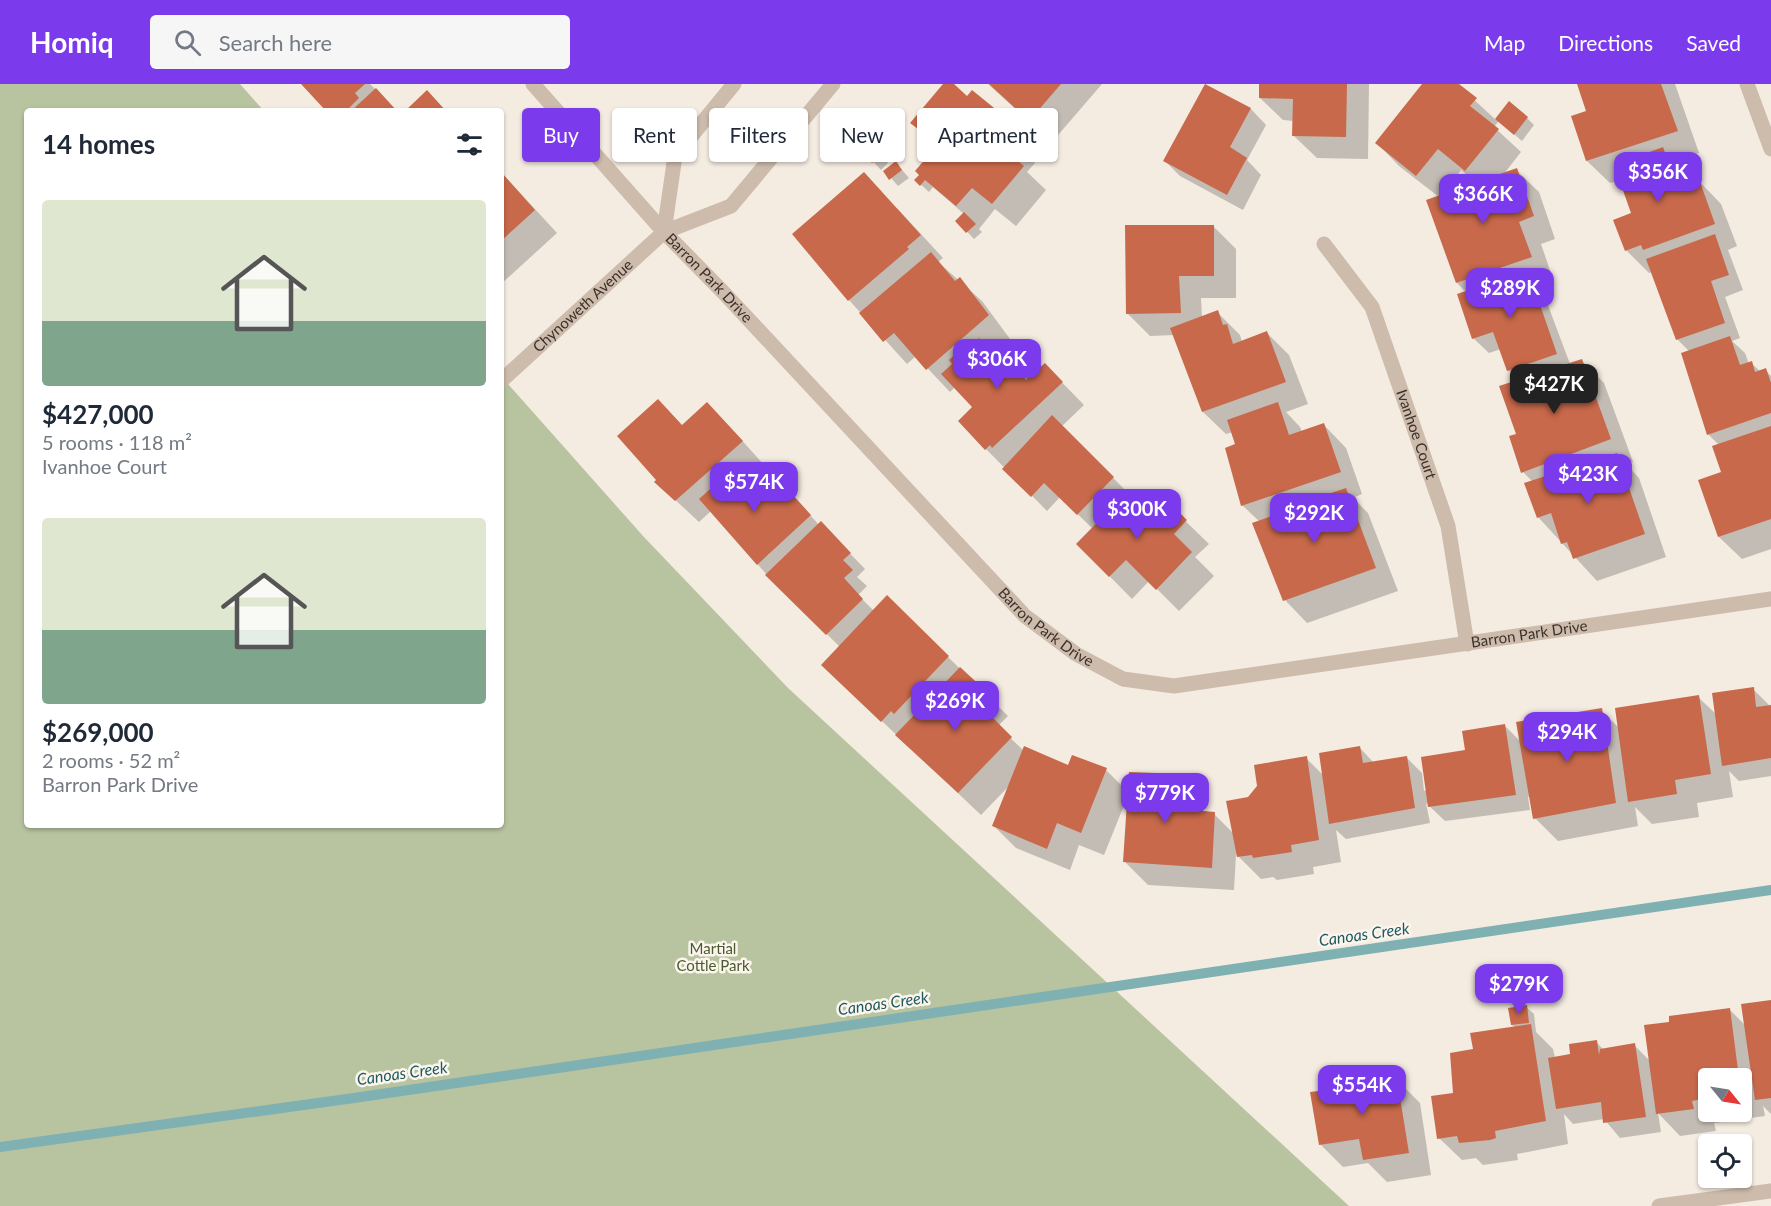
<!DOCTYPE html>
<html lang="en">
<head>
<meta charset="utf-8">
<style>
	:root { --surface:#fff; --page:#f6f6f7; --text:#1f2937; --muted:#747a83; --accent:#7c3aed }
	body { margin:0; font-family:Lato,sans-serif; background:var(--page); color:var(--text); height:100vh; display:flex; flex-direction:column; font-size:22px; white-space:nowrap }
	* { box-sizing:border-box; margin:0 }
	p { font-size:20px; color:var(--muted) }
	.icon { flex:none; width:33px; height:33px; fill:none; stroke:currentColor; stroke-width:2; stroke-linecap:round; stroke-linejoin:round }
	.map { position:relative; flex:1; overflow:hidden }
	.drawer { position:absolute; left:24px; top:24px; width:480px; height:720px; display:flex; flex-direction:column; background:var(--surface); border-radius:6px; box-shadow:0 2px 4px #0004 }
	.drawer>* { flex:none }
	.hud { position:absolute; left:522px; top:24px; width:570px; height:54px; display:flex; gap:12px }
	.needle { width:39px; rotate:120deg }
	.buttons { position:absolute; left:1698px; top:984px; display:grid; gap:12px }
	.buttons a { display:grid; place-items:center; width:54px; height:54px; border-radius:6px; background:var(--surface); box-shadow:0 2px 4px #0004; font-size:30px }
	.price { position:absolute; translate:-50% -51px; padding:0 14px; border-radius:12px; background:var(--accent); color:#fff; font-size:20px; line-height:39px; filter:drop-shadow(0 2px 3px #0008) }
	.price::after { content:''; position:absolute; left:50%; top:36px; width:18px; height:14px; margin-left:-9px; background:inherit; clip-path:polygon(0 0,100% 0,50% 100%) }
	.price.current { background:#222; color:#fff }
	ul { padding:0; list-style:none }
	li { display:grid; align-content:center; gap:12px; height:318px; padding:0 18px }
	li span { display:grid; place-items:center; height:186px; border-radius:6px; color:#555 }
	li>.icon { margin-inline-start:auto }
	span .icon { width:108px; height:108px; fill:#fffc; stroke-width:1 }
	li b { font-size:26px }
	h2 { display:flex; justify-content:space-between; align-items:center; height:72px; padding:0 18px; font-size:26px }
	.pill { padding:0 21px; border-radius:6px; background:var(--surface); box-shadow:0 2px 4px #0004; font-size:21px; line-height:54px }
	.pill.current { background:var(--accent); color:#fff }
	header { display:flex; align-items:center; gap:36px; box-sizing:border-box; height:84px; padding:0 30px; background:var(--accent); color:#fff }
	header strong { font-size:28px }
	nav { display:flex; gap:33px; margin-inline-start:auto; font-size:21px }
	.search { width:420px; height:54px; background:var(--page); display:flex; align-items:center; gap:15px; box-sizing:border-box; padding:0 21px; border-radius:6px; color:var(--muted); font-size:22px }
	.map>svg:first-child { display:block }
</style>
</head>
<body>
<header>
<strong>Homiq</strong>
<div class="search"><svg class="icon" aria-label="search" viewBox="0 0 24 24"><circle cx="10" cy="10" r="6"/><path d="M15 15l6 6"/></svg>Search here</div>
<nav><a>Map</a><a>Directions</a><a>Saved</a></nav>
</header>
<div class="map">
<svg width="1771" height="1122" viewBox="0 0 1771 1122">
	<rect width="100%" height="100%" fill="#f4ebe1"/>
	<path fill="#b8c4a0" d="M0,0H240L264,27H27V741H501V292L643,452L788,604L1349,1122H0Z"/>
	<path fill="#0003" fill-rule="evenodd" d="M303,0H370L397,27H328Z
		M944,0H951L967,14L1002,33L1025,56L1019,63L1035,79L1027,88L1046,106L1016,142L995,125L979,145L982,148L974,155L957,137L964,130L933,103L929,108L916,96L937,63L912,39Z
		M988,0H1102L1052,58Z
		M1260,0H1369L1368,75L1317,74L1294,52V37L1283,36L1260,14Z
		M1424,0H1457L1496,36L1527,34L1534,41L1522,57L1499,37L1494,43L1521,68L1503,91L1516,86L1539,108L1555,155L1541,160L1553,195L1540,200L1570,280L1581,276L1604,299L1633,378L1626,380L1639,394L1666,473L1597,497L1538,433L1533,398L1523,388L1518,351L1520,297L1508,286L1501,265L1489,269L1473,254L1466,208L1457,199L1439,113L1399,82L1377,59ZM1461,86L1477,99L1441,113Z
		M1579,0H1675L1699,69L1675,78L1685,88L1690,100L1699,97L1721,120L1737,162L1728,166L1743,206L1725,213L1740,254L1732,257L1745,269L1749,280L1751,279L1761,288L1765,286L1771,292V465L1742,475L1719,453L1723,389L1719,361L1708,350L1690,268L1677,255L1652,188L1649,189L1626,166L1633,129L1621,96L1610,99L1587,77L1572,33L1588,28Z
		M1206,1L1251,25L1266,41L1247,76L1261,91L1243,126L1180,92L1164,76Z
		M875,65L888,79L881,86L868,72Z
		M896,79L909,94L898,102L885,87Z
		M501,88L557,149L501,200Z
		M897,124L943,174L938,178L982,217L1010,255L993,270L996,273L1011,259L1038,287L1045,281L1084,321L1062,342L1128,409L1155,432L1168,420L1209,460L1195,473L1214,492L1179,527L1149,497L1132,515L1078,460L1093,445L1060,413L1047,427L986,365L974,323L955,303L950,308L916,272L907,280L849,216Z
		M1213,142L1236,165V214H1201L1202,234L1217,228L1240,251L1242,258L1267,249L1289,271L1308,320L1286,328L1300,343L1302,348L1324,341L1346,364L1362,410L1353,414L1368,429L1398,507L1307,539L1285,516L1260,438L1242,421L1237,361L1233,348L1226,350L1203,328L1174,251L1150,252L1127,229Z
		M683,342H729L764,381L749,394L767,413L797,416L819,441L836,455L865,485L857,493L867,502L858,511L874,527L887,513L1008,632L998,642L1023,666L1069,683L1073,673L1106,686L1129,709L1181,692L1204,714L1203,729L1214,730L1233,749L1249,715L1306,674L1323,691L1359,663L1374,679L1406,673L1422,689L1424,707L1427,706L1467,667L1505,642L1522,659L1601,626L1619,644L1698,613L1717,631L1753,605L1771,623V692L1739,697L1729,687L1733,713L1697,719L1699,733L1652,740L1635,723L1638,742L1558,757L1535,734L1531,712L1528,713L1530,726L1445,737L1426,719L1430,739L1346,755L1336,746L1341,778L1313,783L1314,790L1277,796L1273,793L1261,795L1236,770L1234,806L1148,801L1125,778L1129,709L1104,771L1079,761L1070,786L1016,764L994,742L1009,702L981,731L846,603L840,563L767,491L711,427L699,438L656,398Z
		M1771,918V1030L1763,1022L1765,1032L1714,1039L1716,1047L1680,1052L1658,1029L1661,1048L1620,1054L1604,1035L1573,1040L1564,1030L1568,1060L1517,1070L1518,1076L1483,1081L1476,1074L1462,1076L1439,1054L1475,966L1516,944L1512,941L1526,923L1534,930L1536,948L1553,965L1555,974L1572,971L1596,958L1604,966L1634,961L1650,977L1671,939L1730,926L1746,942ZM1708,994H1742V1028H1708Z
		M1358,989L1369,1000L1397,996L1420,1019L1431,1091L1387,1098L1368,1079L1343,1083L1320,1060L1335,1006Z"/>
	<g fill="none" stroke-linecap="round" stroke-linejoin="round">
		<path stroke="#7fb0b2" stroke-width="10" d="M0,1063L354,1014L1771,806"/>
	</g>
	<path fill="#c8694b" d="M301,0H365L355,9L359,14L346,27H326Z
		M943,0H954L967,12L972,6L1004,32L996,41L1013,55L1004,66L1024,82L992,120L972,104L956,122L925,96L920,102L914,96L919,91L915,87L938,60L910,39Z
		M989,0H1061L1029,37Z
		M1205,0L1251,24L1230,63L1247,74L1227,111L1163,77Z
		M1259,0H1347L1346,53L1292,52L1293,15L1259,14Z
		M1422,0H1459L1477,14L1470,22L1499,45L1465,87L1438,65L1416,92L1375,59Z
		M1577,0H1661L1678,47L1586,77L1571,32L1586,27Z
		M376,4L397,27H351Z
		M427,6L446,27H405Z
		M1509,17L1528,33L1514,51L1495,35Z
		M876,63L882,71L872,79L866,72Z
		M1663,63L1677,103L1699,95L1715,140L1643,166L1641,161L1625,167L1613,136L1631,129L1614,81Z
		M896,77L902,86L889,96L883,87Z
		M1517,84L1534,132L1519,138L1532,173L1456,199L1426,116Z
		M501,88L535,126L501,157Z
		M864,88L921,151L907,163L909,165L848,217L792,150Z
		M964,128L976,140L966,149L955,137Z
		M1125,141H1214V192H1179L1181,229L1126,230Z
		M1715,150L1729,191L1711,197L1725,239L1676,256L1646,175Z
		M931,168L955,197L960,193L989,231L926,286L894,249L883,258L859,229Z
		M1528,186L1557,270L1507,287L1493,248L1472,255L1457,210Z
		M1218,226L1223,241L1227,240L1233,260L1267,247L1286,298L1202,328L1170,244Z
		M1730,252L1740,281L1752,277L1755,288L1766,284L1771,299V329L1707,351L1681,269Z
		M979,254L995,271L1011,257L1029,277L1018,287L1026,296L1045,279L1063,298L992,364L990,361L985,366L958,337L972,323L941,290L952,280L949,276L964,262L967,265Z
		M1582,275L1611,355L1521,389L1509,352L1516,350L1499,302Z
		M658,315L682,341L707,318L743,357L675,417L654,398L656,396L617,352Z
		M1278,318L1289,351L1324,339L1341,388L1241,422L1225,364L1235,360L1227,336Z
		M1052,331L1114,393L1077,431L1044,399L1031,413L1002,385Z
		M1771,342V435L1718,453L1698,396L1721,388L1712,362Z
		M1617,369L1645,450L1573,475L1567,458L1561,460L1551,429L1537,434L1524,399Z
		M738,380L766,412L782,399L811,431L757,481L699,415Z
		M1346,404L1376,484L1283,517L1252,439L1272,432L1271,429Z
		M1130,405L1155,430L1168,417L1187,436L1174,450L1192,468L1156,506L1126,476L1109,493L1076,460Z
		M821,437L851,469L843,476L853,486L844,494L863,515L826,551L765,491Z
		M887,511L949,572L894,630L891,627L881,638L821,581Z
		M960,583L987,608L977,618L1012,653L958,709L895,651Z
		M1754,603L1756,623L1771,621V674L1722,682L1712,609Z
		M1699,611L1711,690L1675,696L1677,710L1628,718L1615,624Z
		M1602,624L1616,719L1533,735L1516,638Z
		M1505,640L1516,711L1428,723L1421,673L1465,666L1462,647Z
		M1024,662L1068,681L1072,671L1107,684L1081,749L1057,739L1047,765L992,742Z
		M1360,662L1363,679L1407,672L1415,724L1329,740L1319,669Z
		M1307,672L1319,756L1291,761L1292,768L1253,774L1252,771L1237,773L1226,717L1248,713L1257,702L1254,681Z
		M1129,688L1182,690L1180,725L1215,728L1212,784L1123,778Z
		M1771,916V1014L1755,1016L1741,920Z
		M1527,921L1529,939L1511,941L1508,924Z
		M1730,924L1739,994H1708V1014L1692,1017L1694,1025L1656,1030L1644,941L1669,938V932Z
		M1531,940L1546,1037L1495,1047L1496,1054L1490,1056L1459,1059L1457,1052L1437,1055L1431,1012L1453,1009L1450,969L1473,965L1470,949Z
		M1597,956L1599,971L1600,965L1635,959L1646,1033L1603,1039L1601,1018L1556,1025L1548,974L1570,970L1569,960Z
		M1359,988L1361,1000L1397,995L1409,1069L1363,1076L1359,1055L1319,1061L1310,1008L1334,1005L1332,991Z"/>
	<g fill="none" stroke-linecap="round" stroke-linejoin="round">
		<g stroke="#cdbbac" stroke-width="15">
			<path id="s1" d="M533,0L664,148L723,208L1025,532L1076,570L1123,595L1174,602L1771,515"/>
			<path d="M1747,0L1771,65"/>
			<path d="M664,148L675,72L734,0"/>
			<path id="s2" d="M1324,160L1372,223L1448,442L1467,560"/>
			<path id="s3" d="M501,297L664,148L731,122L833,0"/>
			<path d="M1659,1122L1771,1107"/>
		</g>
	</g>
	<g text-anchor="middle" stroke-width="5" stroke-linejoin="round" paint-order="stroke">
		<g font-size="15" fill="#3b302b" stroke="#fbf5ee">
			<text dy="5" stroke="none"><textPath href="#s1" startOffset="262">Barron Park Drive</textPath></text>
			<text dy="5" stroke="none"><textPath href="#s3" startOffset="111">Chynoweth Avenue</textPath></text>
			<text dy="5" stroke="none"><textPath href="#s2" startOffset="214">Ivanhoe Court</textPath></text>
			<text dy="5" stroke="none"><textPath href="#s1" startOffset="748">Barron Park Drive</textPath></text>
			<text dy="5" stroke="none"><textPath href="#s1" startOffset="1252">Barron Park Drive</textPath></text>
		</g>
		<g font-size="15" fill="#4a5a2e" stroke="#fbf5ee">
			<text x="713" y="870">Martial<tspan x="713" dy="17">Cottle Park</tspan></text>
		</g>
		<g font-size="16" font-style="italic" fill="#1f5a5e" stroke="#fbf5ee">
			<text transform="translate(1364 850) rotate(-8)" y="6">Canoas Creek</text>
			<text transform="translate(883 919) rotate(-8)" y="6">Canoas Creek</text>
			<text transform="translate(402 989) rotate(-8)" y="6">Canoas Creek</text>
		</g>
	</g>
</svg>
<div class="buttons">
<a><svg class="needle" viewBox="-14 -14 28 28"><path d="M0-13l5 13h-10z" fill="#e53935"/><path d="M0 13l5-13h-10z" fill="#747a83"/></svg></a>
<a><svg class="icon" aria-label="locate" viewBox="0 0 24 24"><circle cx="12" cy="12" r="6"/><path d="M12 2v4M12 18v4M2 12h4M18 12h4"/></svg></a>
</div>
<b class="price" style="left:1658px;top:119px">$356K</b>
<b class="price" style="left:1483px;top:141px">$366K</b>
<b class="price" style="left:1510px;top:235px">$289K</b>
<b class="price" style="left:997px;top:306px">$306K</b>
<b class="price current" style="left:1554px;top:331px">$427K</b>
<b class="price" style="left:1588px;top:421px">$423K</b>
<b class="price" style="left:754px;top:429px">$574K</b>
<b class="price" style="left:1137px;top:456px">$300K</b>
<b class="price" style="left:1314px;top:460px">$292K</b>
<b class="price" style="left:955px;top:648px">$269K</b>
<b class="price" style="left:1567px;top:679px">$294K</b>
<b class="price" style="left:1165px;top:740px">$779K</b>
<b class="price" style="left:1519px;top:931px">$279K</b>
<b class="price" style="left:1362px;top:1032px">$554K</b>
<div class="hud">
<a class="pill current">Buy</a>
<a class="pill">Rent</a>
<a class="pill">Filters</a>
<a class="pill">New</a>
<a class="pill">Apartment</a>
</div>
<section class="drawer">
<h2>14 homes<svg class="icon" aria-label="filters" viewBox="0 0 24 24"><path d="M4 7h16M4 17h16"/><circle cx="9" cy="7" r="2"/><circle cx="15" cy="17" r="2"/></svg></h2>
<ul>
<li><span style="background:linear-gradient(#dfe7d0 65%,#7fa58c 0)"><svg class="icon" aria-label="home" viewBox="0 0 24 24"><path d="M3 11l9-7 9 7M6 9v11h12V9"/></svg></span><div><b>$427,000</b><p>5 rooms · 118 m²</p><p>Ivanhoe Court</p></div></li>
<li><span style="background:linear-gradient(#dfe7d0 60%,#7fa58c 0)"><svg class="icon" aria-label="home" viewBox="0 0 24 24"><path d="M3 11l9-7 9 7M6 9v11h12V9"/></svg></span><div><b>$269,000</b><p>2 rooms · 52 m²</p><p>Barron Park Drive</p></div></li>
</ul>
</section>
</div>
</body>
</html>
